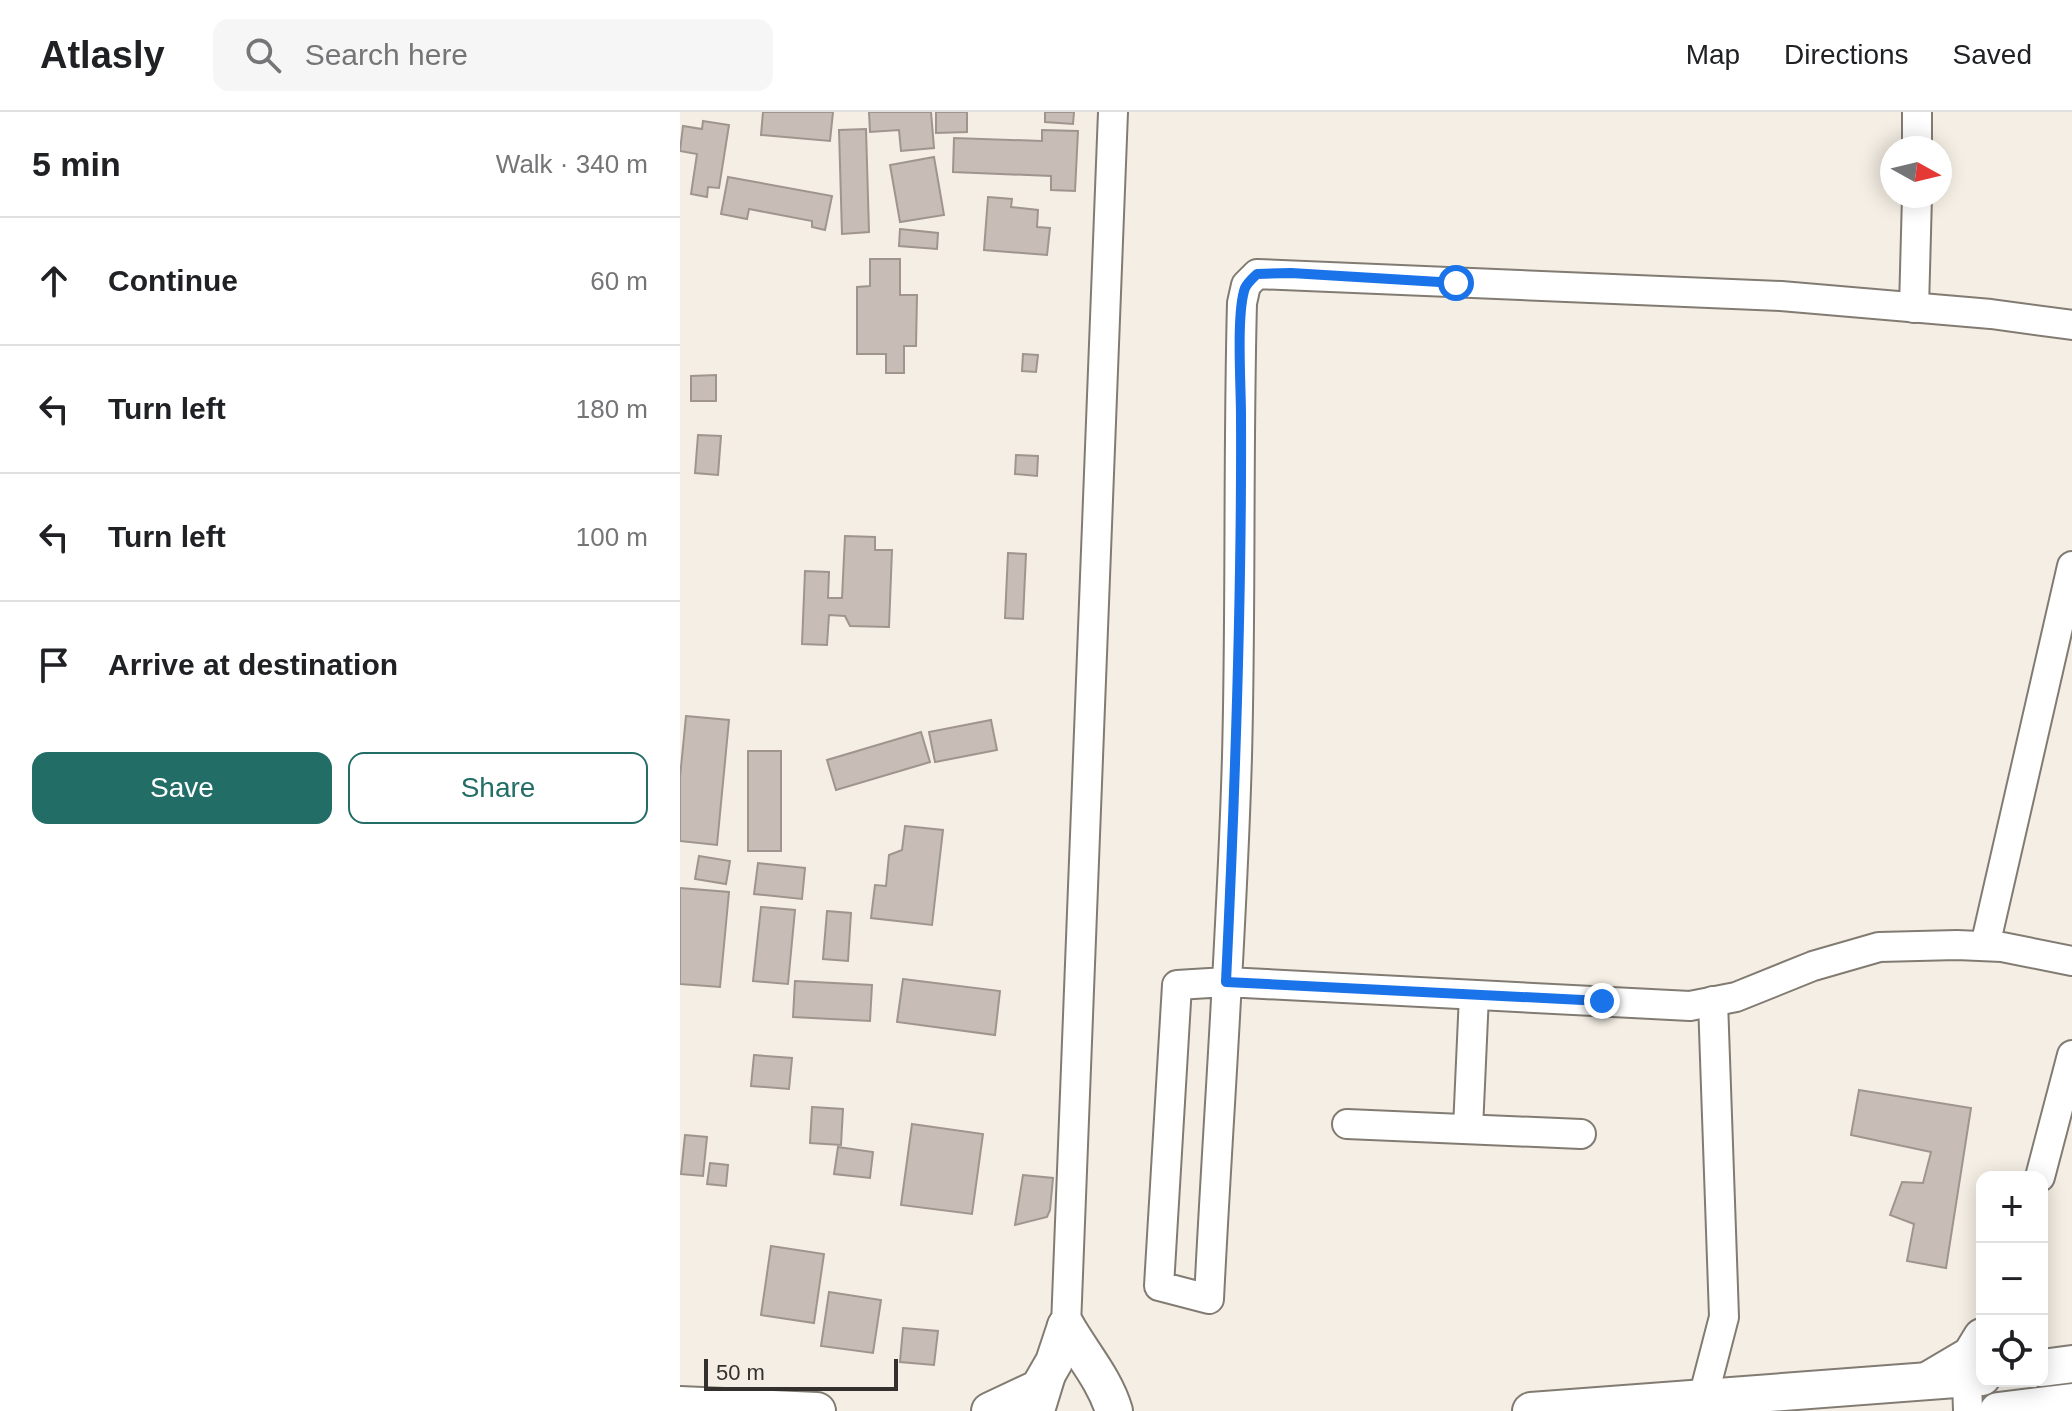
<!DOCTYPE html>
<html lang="en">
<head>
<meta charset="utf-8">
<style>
  body { margin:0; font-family:Arial,sans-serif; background:#f6f6f6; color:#202124 }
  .controls { position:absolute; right:24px; bottom:24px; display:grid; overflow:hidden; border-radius:16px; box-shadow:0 4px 20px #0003 }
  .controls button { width:72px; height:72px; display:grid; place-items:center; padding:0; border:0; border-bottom:2px solid #e0e0e0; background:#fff; color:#202124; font:40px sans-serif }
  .compass { position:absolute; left:1200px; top:24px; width:72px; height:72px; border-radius:50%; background:#fff; box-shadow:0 4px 20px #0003; rotate:98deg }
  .scale { position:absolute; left:24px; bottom:20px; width:194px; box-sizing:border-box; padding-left:8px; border:4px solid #33302d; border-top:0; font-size:22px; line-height:28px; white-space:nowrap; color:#33302d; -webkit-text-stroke:6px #f4eee4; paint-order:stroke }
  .stop { position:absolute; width:24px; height:24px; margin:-18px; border:6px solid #1a73e8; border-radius:50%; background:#fff }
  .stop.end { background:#1a73e8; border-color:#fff; box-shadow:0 2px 8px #0008 }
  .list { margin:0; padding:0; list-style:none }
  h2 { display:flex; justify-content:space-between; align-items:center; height:104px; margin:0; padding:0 32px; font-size:34px }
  h2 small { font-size:26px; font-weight:400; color:#757577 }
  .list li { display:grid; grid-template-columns:52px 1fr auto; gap:24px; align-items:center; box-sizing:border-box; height:128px; padding:0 32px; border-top:2px solid #e0e0e0 }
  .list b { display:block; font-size:30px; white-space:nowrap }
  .list em { font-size:26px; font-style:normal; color:#757577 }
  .actions { display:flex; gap:16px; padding:24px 32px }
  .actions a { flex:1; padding:18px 0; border:2px solid #236d67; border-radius:16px; text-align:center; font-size:28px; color:#236d67 }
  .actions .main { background:#236d67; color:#fff }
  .icon { flex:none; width:44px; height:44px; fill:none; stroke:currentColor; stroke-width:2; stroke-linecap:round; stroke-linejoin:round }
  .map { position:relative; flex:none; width:1392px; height:1299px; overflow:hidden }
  header { display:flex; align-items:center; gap:48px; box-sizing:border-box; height:112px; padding:0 40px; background:#fff; border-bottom:2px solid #e0e0e0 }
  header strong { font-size:38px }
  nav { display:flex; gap:44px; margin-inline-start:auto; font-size:28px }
  .search { width:560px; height:72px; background:#f6f6f6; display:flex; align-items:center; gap:20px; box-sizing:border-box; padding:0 28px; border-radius:16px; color:#757577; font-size:30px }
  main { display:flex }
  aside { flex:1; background:#fff }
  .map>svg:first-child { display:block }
  .building { fill:#c7bdb6; stroke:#9f958e; stroke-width:2 }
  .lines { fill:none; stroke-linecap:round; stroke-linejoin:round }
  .minor-casing { stroke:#817b72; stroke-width:32 }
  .major-casing { stroke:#817b72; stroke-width:40 }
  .minor { stroke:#fff; stroke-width:28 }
  .major { stroke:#fff; stroke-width:36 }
  .route { stroke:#1a73e8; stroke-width:10 }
</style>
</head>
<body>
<header>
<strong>Atlasly</strong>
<div class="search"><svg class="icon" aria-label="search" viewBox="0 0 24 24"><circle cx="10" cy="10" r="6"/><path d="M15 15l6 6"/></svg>Search here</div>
<nav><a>Map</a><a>Directions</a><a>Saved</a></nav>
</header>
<main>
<aside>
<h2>5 min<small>Walk · 340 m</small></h2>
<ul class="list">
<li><svg class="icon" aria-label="ahead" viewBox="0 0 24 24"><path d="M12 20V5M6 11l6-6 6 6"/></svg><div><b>Continue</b></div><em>60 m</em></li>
<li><svg class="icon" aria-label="left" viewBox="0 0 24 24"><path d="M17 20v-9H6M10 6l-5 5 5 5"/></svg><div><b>Turn left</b></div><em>180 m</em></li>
<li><svg class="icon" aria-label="left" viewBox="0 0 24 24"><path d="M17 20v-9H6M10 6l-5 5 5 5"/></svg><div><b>Turn left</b></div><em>100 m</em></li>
<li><svg class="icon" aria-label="arrive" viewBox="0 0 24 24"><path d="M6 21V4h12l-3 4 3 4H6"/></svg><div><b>Arrive at destination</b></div></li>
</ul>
<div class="actions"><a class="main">Save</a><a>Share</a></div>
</aside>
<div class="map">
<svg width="1392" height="1299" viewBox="0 0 1392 1299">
  <rect width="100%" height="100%" fill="#f4eee4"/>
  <g class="building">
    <polygon points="83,0 153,0 150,29 81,23"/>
    <polygon points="189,0 251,0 254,36 221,39 219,18 190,20"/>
    <polygon points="256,0 287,0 287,20 256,21"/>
    <polygon points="365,0 394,0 393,12 365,10"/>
    <polygon points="23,9 49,13 39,76 28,75 27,85 11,82 17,42 0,39 3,14 22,17"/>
    <polygon points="186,17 189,120 162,122 159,18"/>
    <polygon points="362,18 398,19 395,79 371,78 371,64 273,60 274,26 362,29"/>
    <polygon points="254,45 264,103 220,110 210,53"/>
    <polygon points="48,65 152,84 145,118 132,115 132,109 69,97 67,107 41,102"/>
    <polygon points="308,85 332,87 331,95 358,98 357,115 370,116 367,143 304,138"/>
    <polygon points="220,117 258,121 257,137 219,134"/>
    <polygon points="190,147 220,147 220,183 237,183 236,234 224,234 224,261 206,261 206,242 177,242 177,175 190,174"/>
    <polygon points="343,242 358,243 356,260 342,259"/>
    <polygon points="36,263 36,289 11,289 11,264"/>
    <polygon points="18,323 41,324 38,363 15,361"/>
    <polygon points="336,343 358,344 357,364 335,362"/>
    <polygon points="165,424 195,425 195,438 212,438 209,515 170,514 165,504 149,503 147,533 122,532 125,459 149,460 148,486 162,486"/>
    <polygon points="328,441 346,442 343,507 325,506"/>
    <polygon points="6,604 49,608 37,733 0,729 0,665"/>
    <polygon points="311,608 317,638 255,650 249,620"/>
    <polygon points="241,620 250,650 156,678 147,648"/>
    <rect x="68" y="639" width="33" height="100"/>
    <polygon points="225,714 263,718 252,813 191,806 195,773 206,774 209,743 222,738"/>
    <polygon points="19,744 50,749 46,772 15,767"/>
    <polygon points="78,751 125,756 122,787 74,782"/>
    <polygon points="0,776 49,780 40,875 0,872"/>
    <polygon points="81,795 115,798 108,872 73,869"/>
    <polygon points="147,799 171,801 168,849 143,847"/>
    <polygon points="223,867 320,879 315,923 217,910"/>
    <polygon points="115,869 192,873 190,909 113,905"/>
    <polygon points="74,943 112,946 109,977 71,974"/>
    <polygon points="1179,978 1291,996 1266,1156 1227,1149 1234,1112 1210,1103 1222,1070 1243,1071 1251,1040 1171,1023"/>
    <polygon points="132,995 163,997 161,1033 130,1031"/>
    <polygon points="232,1012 303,1022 292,1102 221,1093"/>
    <polygon points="5,1023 27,1025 23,1064 1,1062"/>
    <polygon points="158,1035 193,1040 190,1066 154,1062"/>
    <polygon points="30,1051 48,1053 46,1074 27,1072"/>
    <polygon points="343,1063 373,1066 370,1098 367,1105 335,1113"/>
    <polygon points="91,1134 144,1142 134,1211 81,1203"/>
    <polygon points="149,1180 201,1188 193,1241 141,1234"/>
    <polygon points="223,1216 258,1219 254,1253 220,1250"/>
  </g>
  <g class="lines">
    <g class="minor-casing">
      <g id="minor">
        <polyline points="1237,36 1237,0"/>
        <polyline points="1234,196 1237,84"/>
        <path d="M 1392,213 L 1311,202 L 1101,184 L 577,162 L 566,173 L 562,191 C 558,342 561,493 557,644 C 552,825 538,1006 529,1187 L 479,1174 L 497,873 L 546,870 L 1010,894 L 1056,885 L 1133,854 L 1199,835 L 1277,833 L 1322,835 L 1392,849"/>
        <polyline points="1305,834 1392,454"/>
        <polyline points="667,1012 901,1022"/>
        <polyline points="788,1017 794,883"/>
        <polyline points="1360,1065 1392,943"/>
        <polyline points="1023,1286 1044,1205 1033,889"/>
        <polyline points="360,1299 386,1214 433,0"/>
        <polyline points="1288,1299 1287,1267 1296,1248"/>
      </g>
    </g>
    <g class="major-casing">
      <g id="major">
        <path d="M 386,1214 C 402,1242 425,1268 434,1299"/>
        <polyline points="1362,1256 1392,1252"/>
        <polyline points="1252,1266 1291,1243 1302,1225"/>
        <polyline points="0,1293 137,1299"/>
        <polyline points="310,1299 359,1276 374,1250 386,1214"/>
        <polyline points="851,1299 1302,1265"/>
        <polyline points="1318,1299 1392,1290"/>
      </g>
    </g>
    <use href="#minor" class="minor"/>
    <use href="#major" class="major"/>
  </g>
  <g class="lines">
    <path class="route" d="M 776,171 L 611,161 L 577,162 C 573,166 568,170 565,176 C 556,201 561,274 561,303 C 562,492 555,681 546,870 L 922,889"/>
  </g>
</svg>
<div class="controls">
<button>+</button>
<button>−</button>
<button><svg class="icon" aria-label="locate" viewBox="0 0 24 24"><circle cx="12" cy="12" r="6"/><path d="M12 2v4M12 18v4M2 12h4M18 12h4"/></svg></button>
</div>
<svg class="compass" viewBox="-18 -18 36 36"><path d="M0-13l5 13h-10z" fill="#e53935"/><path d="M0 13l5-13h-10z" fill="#757577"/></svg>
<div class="scale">50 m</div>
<div class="stop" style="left:776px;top:171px"></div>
<div class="stop end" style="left:922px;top:889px"></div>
</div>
</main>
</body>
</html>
